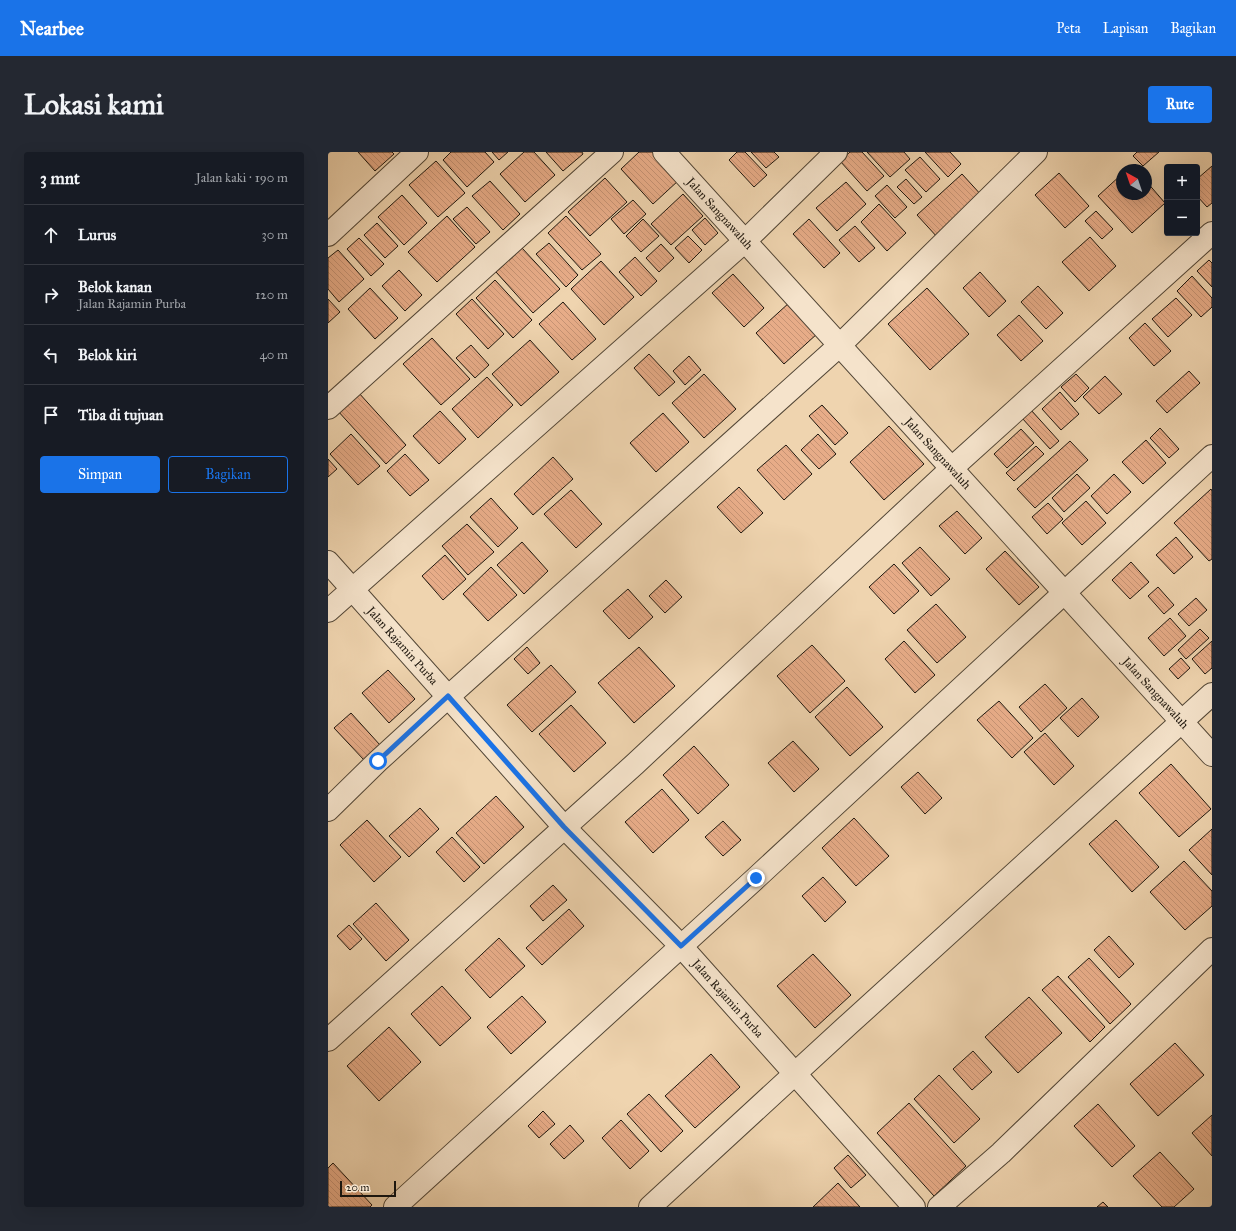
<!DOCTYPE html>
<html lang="id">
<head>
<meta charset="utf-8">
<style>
  body { margin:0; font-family:"IM FELL Great Primer",serif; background:#242831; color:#f1f3f6 }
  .controls { position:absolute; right:12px; top:12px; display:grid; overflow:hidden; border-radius:4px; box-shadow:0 4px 16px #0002 }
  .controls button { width:36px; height:36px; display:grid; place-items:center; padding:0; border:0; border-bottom:1px solid #363941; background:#171b24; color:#f1f3f6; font:20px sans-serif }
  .compass { position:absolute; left:788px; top:12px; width:36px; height:36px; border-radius:50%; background:#171b24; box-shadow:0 4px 16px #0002; rotate:320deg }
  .scale { position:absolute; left:12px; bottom:10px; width:56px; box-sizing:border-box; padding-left:4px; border:2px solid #1e170e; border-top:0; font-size:11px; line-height:14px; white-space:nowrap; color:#1e170e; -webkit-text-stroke:3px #f5e3cb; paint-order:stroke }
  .stop { position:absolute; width:12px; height:12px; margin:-9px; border:3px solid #1a73e8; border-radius:50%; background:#fff }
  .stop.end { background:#1a73e8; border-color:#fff; box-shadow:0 1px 4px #0008 }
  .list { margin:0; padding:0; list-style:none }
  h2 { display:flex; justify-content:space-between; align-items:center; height:52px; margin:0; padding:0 16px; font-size:17px }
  h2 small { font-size:13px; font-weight:400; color:#9ea1a6 }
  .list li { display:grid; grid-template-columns:26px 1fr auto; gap:12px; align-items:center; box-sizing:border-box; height:60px; padding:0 16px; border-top:1px solid #363941 }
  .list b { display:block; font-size:15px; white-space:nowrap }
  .list p { margin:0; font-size:13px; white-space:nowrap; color:#9ea1a6 }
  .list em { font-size:13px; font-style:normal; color:#9ea1a6 }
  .actions { display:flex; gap:8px; padding:12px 16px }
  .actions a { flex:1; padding:9px 0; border:1px solid #1a73e8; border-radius:4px; text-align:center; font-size:14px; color:#1a73e8 }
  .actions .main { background:#1a73e8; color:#fff }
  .icon { flex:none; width:22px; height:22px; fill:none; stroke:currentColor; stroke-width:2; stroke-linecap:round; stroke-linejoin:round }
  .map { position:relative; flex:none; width:884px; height:1055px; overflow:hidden; border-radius:4px }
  header { display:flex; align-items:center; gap:24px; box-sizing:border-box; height:56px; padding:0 20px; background:#1a73e8; color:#fff }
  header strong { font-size:19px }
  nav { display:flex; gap:22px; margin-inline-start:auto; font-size:14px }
  .intro { display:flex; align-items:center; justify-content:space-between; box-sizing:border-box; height:96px; padding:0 24px }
  h1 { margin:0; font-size:28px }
  .button { padding:10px 18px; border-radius:4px; background:#1a73e8; color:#fff; font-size:14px; font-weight:700 }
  main { display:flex; gap:24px; padding:0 24px }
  aside { flex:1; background:#171b24; border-radius:4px; box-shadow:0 4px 16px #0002 }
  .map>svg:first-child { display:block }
  .building { fill:url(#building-back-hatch); stroke:#1e170e }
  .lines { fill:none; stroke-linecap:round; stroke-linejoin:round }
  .minor-casing { stroke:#524636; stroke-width:24 }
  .minor { stroke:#f5e3cb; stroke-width:22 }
  .route { stroke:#1a73e8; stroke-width:5 }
  .labels { text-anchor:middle; stroke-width:3.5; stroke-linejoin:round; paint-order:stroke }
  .street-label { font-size:12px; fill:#1e170e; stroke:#f5e3cb }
</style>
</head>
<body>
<header>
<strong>Nearbee</strong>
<nav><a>Peta</a><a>Lapisan</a><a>Bagikan</a></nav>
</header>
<div class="intro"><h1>Lokasi kami</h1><a class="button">Rute</a></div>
<main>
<aside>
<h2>3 mnt<small>Jalan kaki · 190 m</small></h2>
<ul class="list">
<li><svg class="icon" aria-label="ahead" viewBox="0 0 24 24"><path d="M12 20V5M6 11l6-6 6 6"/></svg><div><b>Lurus</b></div><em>30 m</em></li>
<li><svg class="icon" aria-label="right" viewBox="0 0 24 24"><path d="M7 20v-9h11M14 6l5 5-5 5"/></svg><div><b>Belok kanan</b><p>Jalan Rajamin Purba</p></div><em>120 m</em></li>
<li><svg class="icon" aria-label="left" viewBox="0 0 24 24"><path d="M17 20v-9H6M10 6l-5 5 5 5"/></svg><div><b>Belok kiri</b></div><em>40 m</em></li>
<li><svg class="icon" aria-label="arrive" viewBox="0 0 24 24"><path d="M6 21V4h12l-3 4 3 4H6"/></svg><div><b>Tiba di tujuan</b></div></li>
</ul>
<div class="actions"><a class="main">Simpan</a><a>Bagikan</a></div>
</aside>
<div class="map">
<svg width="884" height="1055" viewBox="0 0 884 1055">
  <defs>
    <pattern id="building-back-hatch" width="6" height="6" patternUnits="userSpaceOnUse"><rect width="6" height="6" fill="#e7ac88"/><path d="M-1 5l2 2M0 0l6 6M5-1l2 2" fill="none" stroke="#c69374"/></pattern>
  </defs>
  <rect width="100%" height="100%" fill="#efd4af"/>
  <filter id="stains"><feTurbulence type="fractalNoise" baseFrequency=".005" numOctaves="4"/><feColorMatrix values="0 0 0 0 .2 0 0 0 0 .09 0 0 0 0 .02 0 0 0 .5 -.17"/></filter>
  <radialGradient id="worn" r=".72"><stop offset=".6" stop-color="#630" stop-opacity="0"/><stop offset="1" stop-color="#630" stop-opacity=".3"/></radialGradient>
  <g class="building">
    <polygon points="30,0 64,0 66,2 47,19"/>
    <polygon points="123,0 157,0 166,10 139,35 115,8"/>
    <polygon points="164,0 180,0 171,8"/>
    <polygon points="196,0 206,0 227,23 197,50 172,22"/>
    <polygon points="218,0 254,0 255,2 235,19"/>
    <polygon points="311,0 326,0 351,28 325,52 293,17"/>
    <polygon points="409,0 417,0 439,23 426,35 401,8"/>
    <polygon points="423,0 446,0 451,5 438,16"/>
    <polygon points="522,0 534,0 556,24 539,39 512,9"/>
    <polygon points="539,0 576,0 582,7 562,25"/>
    <polygon points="597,0 622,0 633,12 620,25"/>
    <polygon points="809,0 831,0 815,14 805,4"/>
    <polygon points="592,5 612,27 598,40 577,18"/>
    <polygon points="108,9 137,41 110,65 81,33"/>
    <polygon points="884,14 884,51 879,55 869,44 869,27"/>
    <polygon points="731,21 761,54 737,76 707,43"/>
    <polygon points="634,22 655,45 610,86 589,63"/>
    <polygon points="794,22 794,42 818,42 818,29 837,51 804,81 770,44"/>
    <polygon points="277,26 299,50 262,84 240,60"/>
    <polygon points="578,27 594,45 586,52 569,35"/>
    <polygon points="162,29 192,62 175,78 144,44"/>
    <polygon points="518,30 538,52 509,79 488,56"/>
    <polygon points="559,33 579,55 567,66 547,44"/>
    <polygon points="355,42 375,64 343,93 323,72"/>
    <polygon points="74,43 99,71 76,93 50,65"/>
    <polygon points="305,48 318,62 296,82 283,67"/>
    <polygon points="551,52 578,81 559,99 533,70"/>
    <polygon points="139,55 162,80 148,92 125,67"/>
    <polygon points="768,59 785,77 774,87 757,69"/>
    <polygon points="119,64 147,95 109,130 80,100"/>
    <polygon points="238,64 273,102 254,118 220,81"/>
    <polygon points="377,66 390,81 377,93 364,78"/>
    <polygon points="315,67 331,84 313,100 298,84"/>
    <polygon points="481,67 512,101 496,116 465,82"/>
    <polygon points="49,71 70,94 57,106 36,83"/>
    <polygon points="527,74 547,96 531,110 511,88"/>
    <polygon points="360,84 374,98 361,111 347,96"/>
    <polygon points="762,85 788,114 761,139 734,110"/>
    <polygon points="31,86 56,112 43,124 19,97"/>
    <polygon points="221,91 250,123 238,135 208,102"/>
    <polygon points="333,92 346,106 331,120 318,106"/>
    <polygon points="194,96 232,137 205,161 168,120"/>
    <polygon points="10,98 36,127 11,150 0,137 0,106"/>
    <polygon points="307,105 329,129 313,144 291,120"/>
    <polygon points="881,108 884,111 884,135 869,119"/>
    <polygon points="273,109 306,145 276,173 243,137"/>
    <polygon points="71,118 94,143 77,159 54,134"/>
    <polygon points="652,120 678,149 661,165 635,136"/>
    <polygon points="405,122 436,156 416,175 384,141"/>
    <polygon points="864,124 884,146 884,155 873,165 849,139"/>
    <polygon points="167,128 204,168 185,186 148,146"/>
    <polygon points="710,134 735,161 718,177 693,150"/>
    <polygon points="42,136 70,166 47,187 20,157"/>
    <polygon points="599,136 641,182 602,218 560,172"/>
    <polygon points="848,146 864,163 840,185 824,167"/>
    <polygon points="0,147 12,160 0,171"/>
    <polygon points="144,147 176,182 160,197 128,162"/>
    <polygon points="235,150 268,187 244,208 211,172"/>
    <polygon points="462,150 490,181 456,212 428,181"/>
    <polygon points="691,163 715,189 693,209 669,183"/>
    <polygon points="817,171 843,199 826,214 801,186"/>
    <polygon points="104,186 142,227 113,253 75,212"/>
    <polygon points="202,188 231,220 193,254 164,222"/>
    <polygon points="143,193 161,213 147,226 128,206"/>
    <polygon points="321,202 347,230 331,244 306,216"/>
    <polygon points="361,204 373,218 357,233 345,219"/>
    <polygon points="861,219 872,231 839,261 828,249"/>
    <polygon points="376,222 408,257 376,286 344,251"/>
    <polygon points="748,222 761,236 747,250 733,235"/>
    <polygon points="777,224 794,242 771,262 755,245"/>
    <polygon points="159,225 185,253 150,286 124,257"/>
    <polygon points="30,240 78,293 58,312 9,258"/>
    <polygon points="732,240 751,262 733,278 714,257"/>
    <polygon points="494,253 520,281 507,293 481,264"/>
    <polygon points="703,258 731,289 722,297 694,266"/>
    <polygon points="112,259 138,287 111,312 85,284"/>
    <polygon points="335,261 361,290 328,320 302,291"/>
    <polygon points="561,274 596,312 556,348 522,310"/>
    <polygon points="832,276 851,297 841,306 822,286"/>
    <polygon points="693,277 706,291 679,316 666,302"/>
    <polygon points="23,282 52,314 30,333 2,302"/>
    <polygon points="490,282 508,302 491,317 473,298"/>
    <polygon points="818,288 838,311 815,332 794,310"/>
    <polygon points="742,289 760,308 707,356 689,337"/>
    <polygon points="458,293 484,322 456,348 429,318"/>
    <polygon points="708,294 716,302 686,329 678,321"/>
    <polygon points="77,302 101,328 82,344 59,319"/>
    <polygon points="225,305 245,327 205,363 186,342"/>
    <polygon points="0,307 9,317 0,325"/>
    <polygon points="749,322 762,336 736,360 724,346"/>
    <polygon points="786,322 803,340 779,362 763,344"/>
    <polygon points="411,335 435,361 413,381 389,355"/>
    <polygon points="883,337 884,339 884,407 881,409 846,371"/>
    <polygon points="243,338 274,372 248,396 216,362"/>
    <polygon points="163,346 190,376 170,395 142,365"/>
    <polygon points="758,349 778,371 754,393 734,371"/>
    <polygon points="720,351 735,367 719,382 704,365"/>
    <polygon points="629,359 654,386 637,402 611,374"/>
    <polygon points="139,372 166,400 140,423 114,394"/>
    <polygon points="848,385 865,405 846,422 828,403"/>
    <polygon points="194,390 220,419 196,442 169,413"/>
    <polygon points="592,395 622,427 603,444 574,411"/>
    <polygon points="677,399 711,435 691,453 658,417"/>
    <polygon points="117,403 138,427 115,448 94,424"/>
    <polygon points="803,410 821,430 802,447 784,428"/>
    <polygon points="566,412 591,439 566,462 541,435"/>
    <polygon points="163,415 189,443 160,469 135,442"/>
    <polygon points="338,428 354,445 337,461 321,444"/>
    <polygon points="830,435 846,453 836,462 820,444"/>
    <polygon points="300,437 325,465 301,487 275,459"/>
    <polygon points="868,446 879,458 861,474 850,462"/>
    <polygon points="608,452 638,485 609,511 579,478"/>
    <polygon points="842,466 858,484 836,504 820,486"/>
    <polygon points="872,477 881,486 858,507 850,498"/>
    <polygon points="576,489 607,523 587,541 557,507"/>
    <polygon points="884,489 884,516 877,522 864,507"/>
    <polygon points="484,493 517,529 482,561 449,524"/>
    <polygon points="199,495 212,511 200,522 186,507"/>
    <polygon points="311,495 347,534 306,571 270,531"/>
    <polygon points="853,506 862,516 850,527 841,517"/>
    <polygon points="223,513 248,540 204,580 179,553"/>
    <polygon points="60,518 87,547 61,571 34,541"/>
    <polygon points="717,532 739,556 713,580 691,555"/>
    <polygon points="519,535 555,575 522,604 487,565"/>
    <polygon points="754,546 771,565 750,585 732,566"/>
    <polygon points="671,549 705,586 684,606 649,568"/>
    <polygon points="243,553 278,591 246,620 211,582"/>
    <polygon points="23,561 52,593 36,608 6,576"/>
    <polygon points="717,581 746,614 726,633 696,600"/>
    <polygon points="465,589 491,617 466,640 440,611"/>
    <polygon points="366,594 401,633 370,662 335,623"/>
    <polygon points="843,612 883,657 851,685 811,641"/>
    <polygon points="590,620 614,646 597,662 573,635"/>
    <polygon points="334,637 361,668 325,701 297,670"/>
    <polygon points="168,644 196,675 156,712 128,681"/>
    <polygon points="92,656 111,677 81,705 61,684"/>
    <polygon points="526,666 561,704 528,734 494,696"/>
    <polygon points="39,668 73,705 46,730 12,693"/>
    <polygon points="788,668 831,715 804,740 761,692"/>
    <polygon points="395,669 413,688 395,704 377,685"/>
    <polygon points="884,677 884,723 861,698"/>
    <polygon points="124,685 152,715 136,730 108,700"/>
    <polygon points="856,709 884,739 884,754 857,778 822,740"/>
    <polygon points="495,725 518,750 497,770 474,744"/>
    <polygon points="225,733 239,748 215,769 202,754"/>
    <polygon points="48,751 81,788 58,809 25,772"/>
    <polygon points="241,757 256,774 214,813 198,796"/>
    <polygon points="21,773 34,787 22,798 9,784"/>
    <polygon points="781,784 806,812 791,826 766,798"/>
    <polygon points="171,786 197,814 162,846 137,818"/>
    <polygon points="485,802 523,843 487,876 449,834"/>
    <polygon points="761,806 803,852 782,872 740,825"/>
    <polygon points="730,824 777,875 762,890 714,838"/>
    <polygon points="114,834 143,866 112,894 83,862"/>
    <polygon points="194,844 218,870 183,902 159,875"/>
    <polygon points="701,845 734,881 690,921 657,885"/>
    <polygon points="61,875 93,910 51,949 19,914"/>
    <polygon points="847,891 876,923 830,964 802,932"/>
    <polygon points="645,899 664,920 644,938 625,917"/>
    <polygon points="383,902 412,935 367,976 337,944"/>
    <polygon points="611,923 652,967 626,991 586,947"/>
    <polygon points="321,942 355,979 333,1000 299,962"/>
    <polygon points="581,951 638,1014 606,1044 549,981"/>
    <polygon points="770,952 807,994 784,1015 746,974"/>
    <polygon points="215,959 227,972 211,986 200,974"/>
    <polygon points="884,963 884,1004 864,981"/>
    <polygon points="293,968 321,999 302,1017 274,986"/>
    <polygon points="242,973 256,989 236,1007 222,992"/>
    <polygon points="832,1000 866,1037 846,1055 834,1055 805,1024"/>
    <polygon points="520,1003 538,1023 523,1036 506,1016"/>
    <polygon points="5,1011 44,1053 42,1055 0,1055 0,1016"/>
    <polygon points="510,1031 532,1055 485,1055"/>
    <polygon points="775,1050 780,1055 769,1055"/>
  </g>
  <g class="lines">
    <g class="minor-casing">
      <g id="minor">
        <path id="s1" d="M 336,0 L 884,603"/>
        <polyline points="0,83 89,0"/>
        <polyline points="0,256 284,0"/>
        <path id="s2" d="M 0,410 L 236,675 L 353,794 L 586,1055"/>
        <polyline points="0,459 417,89 508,0"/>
        <polyline points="0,658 50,609 120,545 512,193 708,0"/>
        <polyline points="0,888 307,612 624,316 884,81"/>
        <polyline points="67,1055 428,726 884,304"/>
        <polyline points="322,1055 521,872 884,542"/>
        <polyline points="611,1055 673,1001 884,797"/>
      </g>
    </g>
    <use href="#minor" class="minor"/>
  </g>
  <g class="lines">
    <polyline class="route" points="50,609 120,544 236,675 353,794 428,726"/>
  </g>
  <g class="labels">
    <g class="street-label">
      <text dy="4" stroke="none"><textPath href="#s1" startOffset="83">Jalan Sangnawaluh</textPath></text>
      <text dy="4" stroke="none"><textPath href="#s1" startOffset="407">Jalan Sangnawaluh</textPath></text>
      <text dy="4" stroke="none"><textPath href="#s2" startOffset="112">Jalan Rajamin Purba</textPath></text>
      <text dy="4" stroke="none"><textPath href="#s1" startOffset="731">Jalan Sangnawaluh</textPath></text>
      <text dy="4" stroke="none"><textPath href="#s2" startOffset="592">Jalan Rajamin Purba</textPath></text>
    </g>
  </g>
  <rect width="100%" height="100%" filter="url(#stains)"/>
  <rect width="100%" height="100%" fill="url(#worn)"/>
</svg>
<div class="controls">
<button>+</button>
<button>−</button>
</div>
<svg class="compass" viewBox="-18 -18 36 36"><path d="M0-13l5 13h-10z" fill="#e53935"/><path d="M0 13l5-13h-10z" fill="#9ea1a6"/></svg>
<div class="scale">20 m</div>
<div class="stop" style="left:50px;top:609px"></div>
<div class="stop end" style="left:428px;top:726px"></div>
</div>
</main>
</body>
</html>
